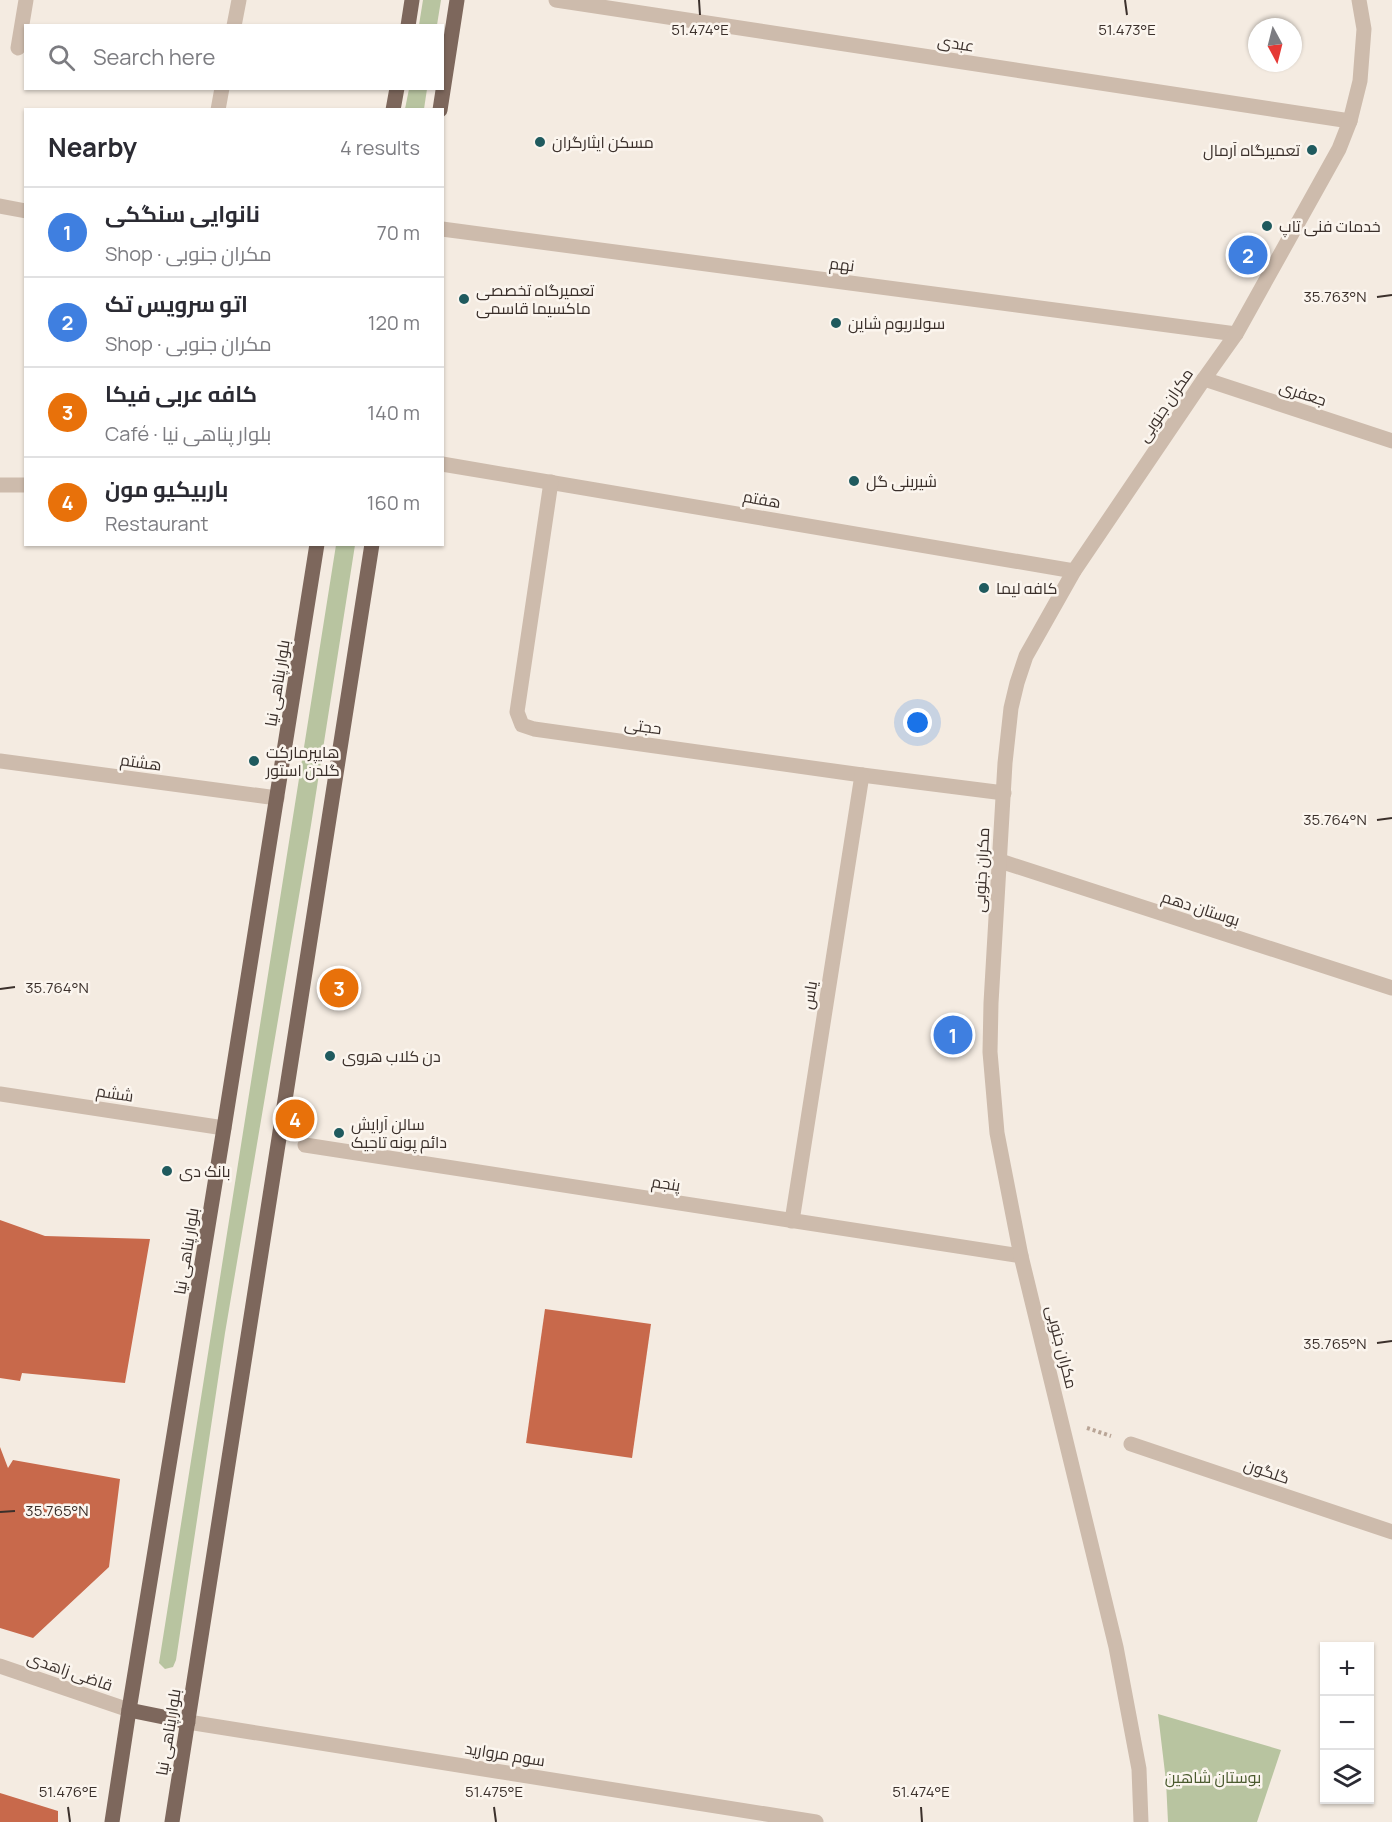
<!DOCTYPE html>
<html lang="en">
<head>
<meta charset="utf-8">
<style>
  body { margin:0; font-family:Manrope,Cairo,sans-serif; background:#f7f7f7; color:#2b2b33 }
  .controls { position:absolute; right:18px; bottom:18px; display:grid; overflow:hidden; border-radius:0px; box-shadow:0 2px 4px #0004 }
  .controls button { width:54px; height:54px; display:grid; place-items:center; padding:0; border:0; border-bottom:2px solid #e1e1e2; background:#fff; color:#2b2b33; font:30px sans-serif }
  .compass { position:absolute; left:1248px; top:18px; width:54px; height:54px; border-radius:50%; background:#fff; box-shadow:0 2px 4px #0004; rotate:173deg }
  .you { position:absolute; left:918px; top:723px; width:21px; height:21px; margin:-15px; border:4px solid #fff; border-radius:50%; background:#1a73e8; box-shadow:0 0 0 9px #1a73e833 }
  .badge { display:grid; place-items:center; width:39px; height:39px; border-radius:50%; background:#1f5a5e; color:#fff; font-size:20px; font-weight:700 }
  .pin { position:absolute; translate:-50% -50%; border:3px solid #fff; box-shadow:0 2px 6px #0006 }
  .list { margin:0; padding:0; list-style:none }
  h2 { display:flex; justify-content:space-between; align-items:center; height:78px; margin:0; padding:0 24px; font-size:26px }
  h2 small { font-size:20px; font-weight:400; color:#7c7c81 }
  .list li { display:grid; grid-template-columns:39px 1fr auto; gap:18px; align-items:center; box-sizing:border-box; height:90px; padding:0 24px; border-top:2px solid #e1e1e2 }
  .list b { display:block; font-size:22px; white-space:nowrap }
  .list p { margin:0; font-size:20px; white-space:nowrap; color:#7c7c81 }
  .list em { font-size:20px; font-style:normal; color:#7c7c81 }
  .icon { flex:none; width:33px; height:33px; fill:none; stroke:currentColor; stroke-width:2; stroke-linecap:round; stroke-linejoin:round }
  .map { position:relative; flex:none; width:1392px; height:1822px; overflow:hidden }
  .search { position:absolute; background:#fff; box-shadow:0 2px 4px #0004; left:24px; top:24px; width:420px; height:66px; display:flex; align-items:center; gap:15px; box-sizing:border-box; padding:0 21px; border-radius:0px; color:#7c7c81; font-size:22px }
  .panel { position:absolute; background:#fff; box-shadow:0 2px 4px #0004; left:24px; top:108px; width:420px; height:438px; border-radius:0px }
  .map>svg:first-child { display:block }
  .green { fill:#b8c4a0 }
  .building { fill:#c8694b }
  .lines { fill:none; stroke-linecap:round; stroke-linejoin:round }
  .path { stroke:#b9a596; stroke-width:4; stroke-dasharray:3 3; stroke-linecap:butt }
  .street { stroke:#cdbbac; stroke-width:15 }
  .primary { stroke:#7d675c; stroke-width:15 }
  .ticks { fill:none; stroke:#3b302b; stroke-width:2 }
  .poi-dot { fill:#1f5a5e; stroke:#fbf5ee; stroke-width:2 }
  .labels { text-anchor:middle; stroke-width:5; stroke-linejoin:round; paint-order:stroke }
  .street-label { font-size:16px; fill:#3b302b; stroke:#fbf5ee }
  .poi-label { font-size:16px; fill:#3b302b; stroke:#fbf5ee; text-anchor:start }
  .park-label { font-size:16px; fill:#4a5a2e; stroke:#fbf5ee }
  .ticks-label { font-size:15px; text-anchor:middle; fill:#3b302b; stroke:#fbf5ee; stroke-width:5; stroke-linejoin:round; paint-order:stroke }
</style>
</head>
<body>
<div class="map">
<svg width="1392" height="1822" viewBox="0 0 1392 1822">
  <rect width="100%" height="100%" fill="#f4ebe1"/>
  <g class="green">
    <polygon points="423,0 441,0 437,25 419,25"/>
    <polygon points="409,89 427,89 424,109 405,109"/>
    <polygon points="336,545 355,545 311,825 225,1333 176,1660 173,1667 165,1669 159,1663"/>
    <polygon points="1158,1714 1281,1750 1257,1822 1168,1822 1166,1781"/>
  </g>
  <g class="building">
    <polygon points="0,1220 45,1236 150,1239 125,1383 22,1373 20,1381 0,1378"/>
    <polygon points="545,1309 651,1324 632,1458 526,1443"/>
    <polygon points="0,1447 8,1468 13,1460 120,1479 109,1567 33,1638 0,1628"/>
    <polygon points="0,1793 58,1811 58,1822 0,1822"/>
  </g>
  <g class="lines">
    <polyline class="path" points="1087,1428 1111,1436"/>
    <g class="street">
      <polyline points="556,0 1350,121"/>
      <polyline points="234,26 239,0"/>
      <polyline points="18,48 26,0"/>
      <polyline points="218,110 222,88"/>
      <polyline points="0,206 26,211"/>
      <polyline points="442,229 1236,334"/>
      <polyline points="1204,379 1392,441"/>
      <polyline points="442,464 1074,571"/>
      <polyline points="551,482 517,712 522,725 534,729 862,775 1004,793"/>
      <polyline points="0,485 26,485"/>
      <polyline points="0,761 277,798"/>
      <polyline points="1000,861 1392,988"/>
      <polyline points="0,1094 224,1128"/>
      <polyline points="305,1145 1021,1256"/>
      <polyline points="792,1221 862,775"/>
      <polyline points="1131,1444 1392,1532"/>
      <polyline points="0,1666 129,1710"/>
      <polyline points="188,1722 816,1822"/>
      <polyline points="1141,1822 1139,1769 1116,1647 1021,1256 997,1133 990,1052 991,1003 1005,763 1011,708 1017,683 1026,656 1074,571 1204,379 1236,334 1339,149 1350,121 1360,81 1364,29 1359,0"/>
    </g>
    <g class="primary">
      <polyline points="408,26 412,0"/>
      <polyline points="393,110 397,88"/>
      <polyline points="440,110 457,0"/>
      <polyline points="129,1710 188,1722"/>
      <polyline points="112,1822 129,1710 224,1128 317,544"/>
      <polyline points="172,1822 372,544"/>
    </g>
  </g>
  <path class="ticks" d="M 699,0 L 700,15M 1125,0 L 1127,15M 1377,297 L 1392,295M 1377,820 L 1392,818M 0,989 L 15,987M 1377,1343 L 1392,1341M 0,1512 L 15,1511M 68,1807 L 70,1822M 494,1807 L 496,1822M 921,1807 L 922,1822"/>
  <g class="poi-dot">
    <circle cx="540" cy="142" r="6"/>
    <circle cx="1312" cy="150" r="6"/>
    <circle cx="1267" cy="226" r="6"/>
    <circle cx="464" cy="299" r="6"/>
    <circle cx="836" cy="323" r="6"/>
    <circle cx="854" cy="481" r="6"/>
    <circle cx="984" cy="588" r="6"/>
    <circle cx="254" cy="761" r="6"/>
    <circle cx="330" cy="1056" r="6"/>
    <circle cx="339" cy="1133" r="6"/>
    <circle cx="167" cy="1171" r="6"/>
  </g>
  <g class="labels">
    <g class="street-label">
      <text transform="translate(956 43) rotate(9)" y="6">عبدی</text>
      <text transform="translate(842 264) rotate(7)" y="6">نهم</text>
      <text transform="translate(1303 393) rotate(18)" y="6">جعفری</text>
      <text transform="translate(1165 405) rotate(-56)" y="6">مکران جنوبی</text>
      <text transform="translate(762 499) rotate(10)" y="6">هفتم</text>
      <text transform="translate(277 683) rotate(-81)" y="6">بلوار پناهی نیا</text>
      <text transform="translate(643 726) rotate(8)" y="6">حجتی</text>
      <text transform="translate(141 762) rotate(8)" y="6">هشتم</text>
      <text transform="translate(981 870) rotate(-87)" y="6">مکران جنوبی</text>
      <text transform="translate(1201 908) rotate(18)" y="6">بوستان دهم</text>
      <text transform="translate(809 995) rotate(-81)" y="6">یاس</text>
      <text transform="translate(115 1093) rotate(9)" y="6">ششم</text>
      <text transform="translate(666 1183) rotate(9)" y="6">پنجم</text>
      <text transform="translate(186 1251) rotate(-81)" y="6">بلوار پناهی نیا</text>
      <text transform="translate(1062 1347) rotate(76)" y="6">مکران جنوبی</text>
      <text transform="translate(1267 1471) rotate(19)" y="6">گلگون</text>
      <text transform="translate(70 1671) rotate(19)" y="6">قاضی زاهدی</text>
      <text transform="translate(168 1732) rotate(-81)" y="6">بلوار پناهی نیا</text>
      <text transform="translate(505 1754) rotate(9)" y="6">سوم مروارید</text>
    </g>
    <g class="poi-label">
      <text x="552" y="148">مسکن ایثارگران</text>
      <text x="1300" y="156" text-anchor="end">تعمیرگاه آرمال</text>
      <text x="1279" y="232">خدمات فنی تاپ</text>
      <text x="476" y="296">تعمیرگاه تخصصی<tspan x="476" dy="18">ماکسیما قاسمی</tspan></text>
      <text x="848" y="329">سولاریوم شاین</text>
      <text x="866" y="487">شیرینی گل</text>
      <text x="996" y="594">کافه لیما</text>
      <text x="266" y="758">هایپرمارکت<tspan x="266" dy="18">گلدن استور</tspan></text>
      <text x="342" y="1062">دن کلاب هروی</text>
      <text x="351" y="1130">سالن آرایش<tspan x="351" dy="18">دائم پونه تاجیک</tspan></text>
      <text x="179" y="1177">بانک دی</text>
    </g>
    <g class="park-label">
      <text x="1213" y="1783">بوستان شاهین</text>
    </g>
  </g>
  <g class="ticks-label">
    <text x="700" y="35">51.474°E</text>
    <text x="1127" y="35">51.473°E</text>
    <text x="1335" y="302">35.763°N</text>
    <text x="1335" y="825">35.764°N</text>
    <text x="57" y="993">35.764°N</text>
    <text x="1335" y="1349">35.765°N</text>
    <text x="57" y="1516">35.765°N</text>
    <text x="68" y="1797">51.476°E</text>
    <text x="494" y="1797">51.475°E</text>
    <text x="921" y="1797">51.474°E</text>
  </g>
</svg>
<div class="controls">
<button>+</button>
<button>−</button>
<button><svg class="icon" aria-label="layers" viewBox="0 0 24 24"><path d="M12 4l9 5-9 5-9-5zM3 14l9 5 9-5"/></svg></button>
</div>
<svg class="compass" viewBox="-18 -18 36 36"><path d="M0-13l5 13h-10z" fill="#e53935"/><path d="M0 13l5-13h-10z" fill="#7c7c81"/></svg>
<div class="you"></div>
<div class="pin badge" style="left:953px;top:1035px;background:#3f7fe0">1</div>
<div class="pin badge" style="left:1248px;top:255px;background:#3f7fe0">2</div>
<div class="pin badge" style="left:339px;top:988px;background:#e8710a">3</div>
<div class="pin badge" style="left:295px;top:1119px;background:#e8710a">4</div>
<div class="search"><svg class="icon" aria-label="search" viewBox="0 0 24 24"><circle cx="10" cy="10" r="6"/><path d="M15 15l6 6"/></svg>Search here</div>
<section class="panel">
<h2>Nearby<small>4 results</small></h2>
<ul class="list">
<li><span class="badge" style="background:#3f7fe0">1</span><div><b>نانوایی سنگکی</b><p>Shop · مکران جنوبی</p></div><em>70 m</em></li>
<li><span class="badge" style="background:#3f7fe0">2</span><div><b>اتو سرویس تک</b><p>Shop · مکران جنوبی</p></div><em>120 m</em></li>
<li><span class="badge" style="background:#e8710a">3</span><div><b>کافه عربی فیکا</b><p>Café · بلوار پناهی نیا</p></div><em>140 m</em></li>
<li><span class="badge" style="background:#e8710a">4</span><div><b>باربیکیو مون</b><p>Restaurant</p></div><em>160 m</em></li>
</ul>
</section>
</div>
</body>
</html>
